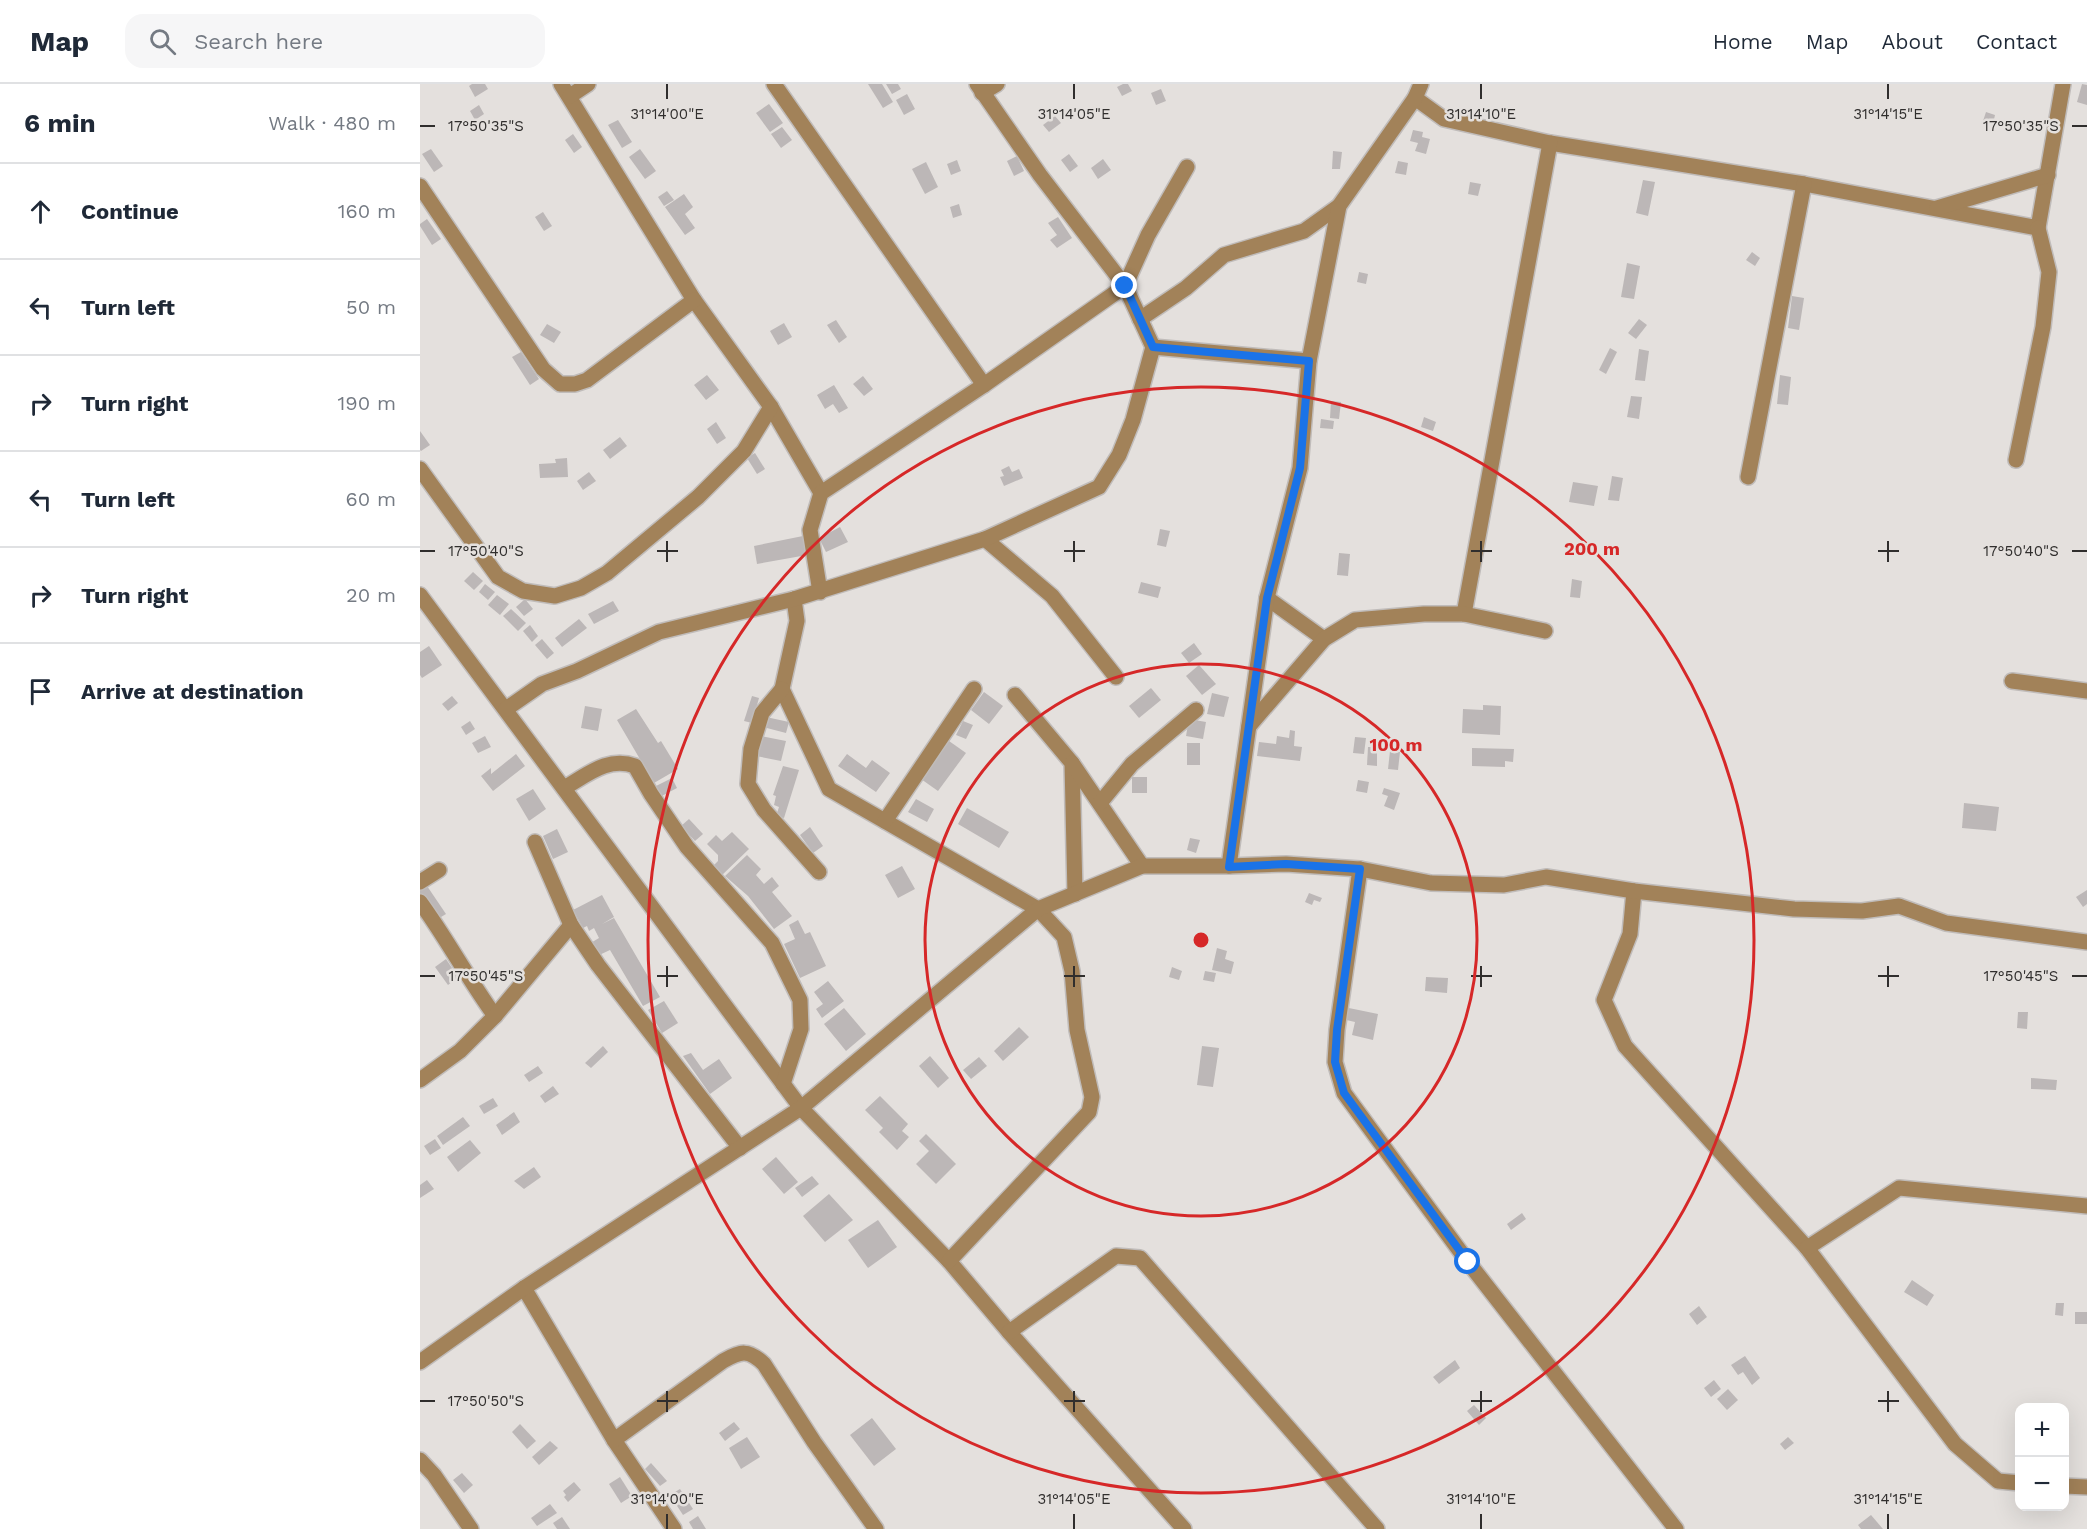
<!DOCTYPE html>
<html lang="en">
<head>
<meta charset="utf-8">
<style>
  body { margin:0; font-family:"Work Sans",sans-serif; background:#f6f6f7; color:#1f2937 }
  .controls { position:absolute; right:18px; bottom:18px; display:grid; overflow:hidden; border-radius:12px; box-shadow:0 6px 24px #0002 }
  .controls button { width:54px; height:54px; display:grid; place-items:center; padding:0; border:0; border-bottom:2px solid #e0e1e3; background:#fff; color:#1f2937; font:30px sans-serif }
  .stop { position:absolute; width:18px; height:18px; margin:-14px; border:4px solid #1a73e8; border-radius:50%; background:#fff }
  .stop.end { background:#1a73e8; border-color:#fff; box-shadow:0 2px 6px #0008 }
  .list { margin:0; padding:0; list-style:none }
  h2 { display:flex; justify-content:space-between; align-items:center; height:78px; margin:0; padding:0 24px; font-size:26px }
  h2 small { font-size:20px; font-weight:400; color:#747a83 }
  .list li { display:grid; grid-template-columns:39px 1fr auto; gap:18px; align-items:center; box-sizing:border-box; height:96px; padding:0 24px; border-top:2px solid #e0e1e3 }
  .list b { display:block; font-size:22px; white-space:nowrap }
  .list em { font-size:20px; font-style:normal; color:#747a83 }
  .icon { flex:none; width:33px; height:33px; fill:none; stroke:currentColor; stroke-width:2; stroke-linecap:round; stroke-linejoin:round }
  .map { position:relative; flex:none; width:1667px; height:1445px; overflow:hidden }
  header { display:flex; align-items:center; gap:36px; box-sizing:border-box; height:84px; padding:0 30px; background:#fff; border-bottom:2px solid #e0e1e3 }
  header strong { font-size:28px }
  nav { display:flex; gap:33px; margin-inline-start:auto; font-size:21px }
  .search { width:420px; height:54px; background:#f6f6f7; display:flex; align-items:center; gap:15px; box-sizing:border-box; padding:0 21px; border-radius:18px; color:#747a83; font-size:22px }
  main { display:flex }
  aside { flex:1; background:#fff }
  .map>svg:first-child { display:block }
  .building { fill:#bcb7b7 }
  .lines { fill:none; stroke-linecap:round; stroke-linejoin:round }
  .minor-casing { stroke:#c0bcba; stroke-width:18 }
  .minor { stroke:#a28259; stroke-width:15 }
  .route { stroke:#1a73e8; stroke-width:8 }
  .ticks { fill:none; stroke:#302e2d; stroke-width:2 }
  .ring { fill:none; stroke:#d62828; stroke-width:3 }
  .ticks-label { font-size:15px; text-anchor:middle; fill:#302e2d; stroke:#e4e0dd; stroke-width:5; stroke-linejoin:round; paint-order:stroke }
  .centre { fill:#d62828; stroke:#e4e0dd; stroke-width:3 }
  .ring-label { font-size:18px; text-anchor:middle; font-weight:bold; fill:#d62828; stroke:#e4e0dd; stroke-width:5; stroke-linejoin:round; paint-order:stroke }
</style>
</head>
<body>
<header>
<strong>Map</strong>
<div class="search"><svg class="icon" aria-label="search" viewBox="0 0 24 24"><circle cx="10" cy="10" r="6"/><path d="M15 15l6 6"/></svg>Search here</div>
<nav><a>Home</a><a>Map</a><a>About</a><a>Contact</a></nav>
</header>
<main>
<aside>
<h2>6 min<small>Walk · 480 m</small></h2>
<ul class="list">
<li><svg class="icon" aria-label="ahead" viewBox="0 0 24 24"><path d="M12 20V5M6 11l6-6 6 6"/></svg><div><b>Continue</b></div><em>160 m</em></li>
<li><svg class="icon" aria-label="left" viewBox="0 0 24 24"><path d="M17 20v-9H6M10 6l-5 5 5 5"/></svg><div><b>Turn left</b></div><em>50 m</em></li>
<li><svg class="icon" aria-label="right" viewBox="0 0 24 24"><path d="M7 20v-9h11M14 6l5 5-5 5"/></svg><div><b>Turn right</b></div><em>190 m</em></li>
<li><svg class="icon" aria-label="left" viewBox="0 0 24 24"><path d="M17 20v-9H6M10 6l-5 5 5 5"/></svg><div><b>Turn left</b></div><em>60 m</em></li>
<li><svg class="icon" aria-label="right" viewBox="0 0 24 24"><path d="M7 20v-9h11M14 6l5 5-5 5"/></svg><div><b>Turn right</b></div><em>20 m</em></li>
<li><svg class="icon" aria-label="arrive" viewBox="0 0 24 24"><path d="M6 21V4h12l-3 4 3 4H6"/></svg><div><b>Arrive at destination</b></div></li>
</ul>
</aside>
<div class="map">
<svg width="1667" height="1445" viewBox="0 0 1667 1445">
  <rect width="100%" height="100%" fill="#e4e0dd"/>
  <g class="building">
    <polygon points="52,0 65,0 68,5 55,13 49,2"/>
    <polygon points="448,0 462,0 473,18 463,24"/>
    <polygon points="466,0 478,0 481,5 472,10"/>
    <polygon points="703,0 708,0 712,7 702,12 697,3"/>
    <polygon points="1662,0 1667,1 1667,21 1657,18"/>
    <polygon points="741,5 746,17 736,21 731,9"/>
    <polygon points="487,10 495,25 484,31 476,16"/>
    <polygon points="349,20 363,39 350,48 336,29"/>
    <polygon points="59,21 64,30 55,36 50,27"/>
    <polygon points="1566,28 1575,31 1573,40 1563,37"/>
    <polygon points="635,32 641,39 629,48 623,41"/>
    <polygon points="198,36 212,58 202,64 188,41"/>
    <polygon points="362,43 372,56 361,64 351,50"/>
    <polygon points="993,46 1003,48 1002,53 1010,55 1006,70 995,67 998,59 990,57"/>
    <polygon points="153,50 162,63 154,69 145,56"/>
    <polygon points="11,65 23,82 14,88 2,70"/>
    <polygon points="220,65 236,87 225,95 209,73"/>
    <polygon points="913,67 922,68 920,85 912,85"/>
    <polygon points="649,70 658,82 650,88 641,76"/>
    <polygon points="597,72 604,87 594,92 587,77"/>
    <polygon points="683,75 691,86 678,95 671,84"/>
    <polygon points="537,76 541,87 531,91 527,80"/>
    <polygon points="978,77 988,79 986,91 975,89"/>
    <polygon points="506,78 518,103 505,110 492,85"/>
    <polygon points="1223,96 1235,98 1228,132 1216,129"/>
    <polygon points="1050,98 1061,100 1058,112 1048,110"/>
    <polygon points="247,107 254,116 244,122 238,113"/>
    <polygon points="264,110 273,123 265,130 275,144 265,151 245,123"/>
    <polygon points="539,120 542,131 533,134 530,123"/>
    <polygon points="123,128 132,142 124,147 115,133"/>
    <polygon points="638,133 652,154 637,164 630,156 637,151 628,139"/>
    <polygon points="7,135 21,155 12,161 0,142 0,140"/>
    <polygon points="1332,168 1340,174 1335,182 1326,176"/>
    <polygon points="1207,179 1220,182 1214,215 1201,213"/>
    <polygon points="939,188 948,190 946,200 937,198"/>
    <polygon points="1372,212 1384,214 1379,246 1368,244"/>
    <polygon points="1219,235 1227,241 1216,255 1208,249"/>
    <polygon points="416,236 427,253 419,259 407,241"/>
    <polygon points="364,239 372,253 358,261 350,247"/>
    <polygon points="127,240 141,248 134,259 120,251"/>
    <polygon points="1190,264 1197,268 1186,290 1179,286"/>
    <polygon points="1219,265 1229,267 1225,297 1215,296"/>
    <polygon points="101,268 119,295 110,301 92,273"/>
    <polygon points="287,291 299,306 286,316 274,301"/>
    <polygon points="1360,291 1371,293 1368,321 1357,320"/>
    <polygon points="443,292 453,305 444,312 433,300"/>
    <polygon points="414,301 428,324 419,329 413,320 405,325 397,311"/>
    <polygon points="1211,312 1222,313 1219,335 1207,333"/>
    <polygon points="911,317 921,318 919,335 910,334"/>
    <polygon points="1004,333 1016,338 1013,347 1001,343"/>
    <polygon points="901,335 914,337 913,345 900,344"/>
    <polygon points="296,338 306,354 297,360 287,345"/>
    <polygon points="0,347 10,361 1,367 0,366"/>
    <polygon points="200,353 207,362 190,375 183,366"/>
    <polygon points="335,369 345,385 337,390 327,374"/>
    <polygon points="147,374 148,393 120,394 119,380 136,379 135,375"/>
    <polygon points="589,382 592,388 599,385 603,394 584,402 580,393 584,392 581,386"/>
    <polygon points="169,388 176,397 163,406 157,397"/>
    <polygon points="1192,392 1203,394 1199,417 1188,416"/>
    <polygon points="1153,398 1178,402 1174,422 1149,418"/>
    <polygon points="420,443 428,458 406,468 399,454"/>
    <polygon points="740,445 750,447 746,463 737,461"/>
    <polygon points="383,452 387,471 337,480 334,462"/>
    <polygon points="919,469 930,470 928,492 917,491"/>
    <polygon points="53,488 63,497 54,506 44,497"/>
    <polygon points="1152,495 1162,497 1160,514 1150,513"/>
    <polygon points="721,498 741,503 738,514 718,509"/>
    <polygon points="65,500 75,508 68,516 59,508"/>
    <polygon points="77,511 89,520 80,531 68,521"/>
    <polygon points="105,515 113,525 104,532 96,523"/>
    <polygon points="193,517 199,527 174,540 168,530"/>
    <polygon points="91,525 106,539 98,547 83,532"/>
    <polygon points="159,535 167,544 142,563 135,554"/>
    <polygon points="110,541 118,552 112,558 103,547"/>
    <polygon points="122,555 134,569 127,575 115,561"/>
    <polygon points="774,559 782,570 769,579 761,569"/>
    <polygon points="9,562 22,581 2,594 0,591 0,568"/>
    <polygon points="779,581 796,600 782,611 766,592"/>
    <polygon points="731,604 741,616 719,634 709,622"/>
    <polygon points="564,608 583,622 569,640 551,626"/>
    <polygon points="792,609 809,613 804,633 787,630"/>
    <polygon points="32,612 38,619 28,627 22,620"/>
    <polygon points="332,612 339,614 332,639 324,637"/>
    <polygon points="1063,621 1081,622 1080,651 1042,649 1043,625 1063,626"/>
    <polygon points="165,622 182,625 178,647 161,644"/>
    <polygon points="216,625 238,659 241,657 258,685 234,699 197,636"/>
    <polygon points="346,633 369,638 366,649 343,643"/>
    <polygon points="769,635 786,638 783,655 766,652"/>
    <polygon points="50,637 55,645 46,651 41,643"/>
    <polygon points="543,637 553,641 546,655 536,651"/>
    <polygon points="870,646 875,647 874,662 882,663 880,677 837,672 839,658 856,660 857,652 869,654"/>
    <polygon points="65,652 71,663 58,669 52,659"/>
    <polygon points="341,652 366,657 361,677 336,672"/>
    <polygon points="935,653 946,654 944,670 933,669"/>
    <polygon points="529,657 546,669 518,707 501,695"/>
    <rect x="767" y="659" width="13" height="22"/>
    <polygon points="948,663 957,663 957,682 947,681"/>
    <polygon points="1052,664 1094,665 1093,678 1085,677 1085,683 1052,682"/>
    <polygon points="970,667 980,668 978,686 968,685"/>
    <polygon points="96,670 105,682 73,707 61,692 71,684 71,690"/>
    <polygon points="427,670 446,684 452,676 470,689 456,708 418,682"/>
    <polygon points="363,682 379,686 364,734 356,732 359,723 354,721 356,712 353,711"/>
    <rect x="712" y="693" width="15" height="16"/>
    <polygon points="252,694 257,704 238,714 236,702"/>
    <polygon points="938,696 949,698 947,709 936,707"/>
    <polygon points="964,704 980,709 974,726 964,722 968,712 962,710"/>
    <polygon points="113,705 126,725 109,737 96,715"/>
    <polygon points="496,715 514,725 507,738 488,728"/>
    <polygon points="1544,719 1579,723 1576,747 1542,744"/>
    <polygon points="547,724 589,748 579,764 538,740"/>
    <polygon points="269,735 283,750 275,757 261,742"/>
    <polygon points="390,743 403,762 393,769 380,751"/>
    <polygon points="137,745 148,768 133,775 123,752"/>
    <polygon points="312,748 329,765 300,793 291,784 298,777 298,771 287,760 296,751 302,757"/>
    <polygon points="770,754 780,756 776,769 767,766"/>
    <polygon points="327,771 341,785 336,791 344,800 352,793 359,802 352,808 372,832 354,845 328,812 305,792"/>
    <polygon points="482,782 495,805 478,814 465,791"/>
    <polygon points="5,799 26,830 16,836 0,811 0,802"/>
    <polygon points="1667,806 1667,820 1663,823 1656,813"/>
    <polygon points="889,809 902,814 900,818 894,816 892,821 885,818"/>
    <polygon points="182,811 194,833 182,840 194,834 240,913 223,922 190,866 175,873 169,860 179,854 174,844 169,847 167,842 163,844 153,826"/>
    <polygon points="378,836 385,850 390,848 406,882 380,894 364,860 375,855 369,841"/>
    <polygon points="797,864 807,867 805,875 814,878 811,890 792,886"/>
    <polygon points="26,875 38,893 28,901 15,883"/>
    <polygon points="752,883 762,887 759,896 749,893"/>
    <polygon points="785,887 796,889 794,898 783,896"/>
    <polygon points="1006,893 1028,894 1027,909 1005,907"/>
    <polygon points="408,897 424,917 402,934 396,925 403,920 394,908"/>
    <polygon points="244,917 258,939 242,949 228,926"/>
    <polygon points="924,923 958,930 953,956 932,951 935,938 922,935"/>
    <polygon points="424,924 446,950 426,967 404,940"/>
    <polygon points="1598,928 1608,928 1607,945 1597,944"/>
    <polygon points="599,943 609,953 583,977 574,967"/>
    <polygon points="183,962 188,968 171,984 165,979"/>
    <polygon points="782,962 799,964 793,1003 777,1001"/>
    <polygon points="271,969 283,986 299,975 312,994 290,1010 263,972"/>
    <polygon points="510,972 529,994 518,1004 499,982"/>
    <polygon points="559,973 567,982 551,995 543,986"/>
    <polygon points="118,982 123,989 109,998 104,991"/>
    <polygon points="1611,994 1637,996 1636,1006 1611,1005"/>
    <polygon points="133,1002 139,1010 125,1019 120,1012"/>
    <polygon points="460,1012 488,1040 482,1047 489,1053 477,1066 459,1048 463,1044 445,1026"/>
    <polygon points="73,1014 78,1022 64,1030 59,1022"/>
    <polygon points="94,1028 100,1038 82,1051 76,1041"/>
    <polygon points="43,1033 50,1042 23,1061 17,1052"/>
    <polygon points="506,1050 536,1080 516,1100 496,1080 509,1067 499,1057"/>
    <polygon points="15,1055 21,1064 10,1071 4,1062"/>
    <polygon points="50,1056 61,1069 38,1088 27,1073"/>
    <polygon points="356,1073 378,1098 364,1110 342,1085"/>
    <polygon points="114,1083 121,1093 104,1105 94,1097"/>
    <polygon points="392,1092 399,1100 382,1113 375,1104"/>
    <polygon points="7,1096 14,1105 0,1114 0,1101"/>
    <polygon points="409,1110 433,1136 405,1158 383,1132"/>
    <polygon points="1102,1129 1106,1135 1091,1146 1087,1140"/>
    <polygon points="458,1136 477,1163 448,1184 428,1156"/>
    <polygon points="1492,1196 1514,1211 1507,1222 1484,1208"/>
    <polygon points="1636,1219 1644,1219 1643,1232 1635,1231"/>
    <polygon points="1279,1222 1287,1233 1277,1241 1269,1230"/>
    <rect x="1655" y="1228" width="12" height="12"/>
    <polygon points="1325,1272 1340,1294 1332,1301 1323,1288 1318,1291 1311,1281"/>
    <polygon points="1035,1276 1040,1284 1019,1300 1013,1293"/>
    <polygon points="1294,1296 1301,1305 1291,1313 1284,1304"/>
    <polygon points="1308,1305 1318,1316 1307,1326 1297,1315"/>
    <polygon points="1054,1321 1066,1334 1059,1341 1047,1327"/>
    <polygon points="452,1334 476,1365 454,1382 430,1351"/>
    <polygon points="314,1338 320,1345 305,1357 299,1349"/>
    <polygon points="100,1340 116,1357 107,1365 92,1348"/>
    <polygon points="327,1353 340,1373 321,1385 309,1364"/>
    <polygon points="1368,1353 1374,1359 1365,1366 1360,1360"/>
    <polygon points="130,1357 138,1364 119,1381 112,1373"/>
    <polygon points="231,1379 247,1397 240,1402 225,1385"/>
    <polygon points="42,1389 53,1401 44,1409 33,1396"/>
    <polygon points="200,1393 212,1412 201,1419 189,1400"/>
    <polygon points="154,1398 161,1406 148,1418 144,1413 146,1411 143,1407"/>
    <polygon points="260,1405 273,1425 263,1431 250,1411"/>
    <polygon points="130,1420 137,1429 117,1442 111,1434"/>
    <polygon points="1451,1431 1463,1445 1441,1445 1438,1441"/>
    <polygon points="278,1432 286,1445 273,1445 269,1438"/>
    <polygon points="142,1433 150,1445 137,1445 133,1439"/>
  </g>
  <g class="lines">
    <g class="minor-casing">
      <g id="minor">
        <polyline points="141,0 274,216 351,323 401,409"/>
        <polyline points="354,0 564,301"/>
        <polyline points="562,9 577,0"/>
        <polyline points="150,12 168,0"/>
        <polyline points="995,14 1024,35 1130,59 1384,100 1618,144 1643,0"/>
        <polyline points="0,102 123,285 140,300 155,300 167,296 274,216"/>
        <polyline points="1517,124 1628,91"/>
        <polyline points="720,235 766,204 804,171 884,147 919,122"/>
        <polyline points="733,263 889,277"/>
        <polyline points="1596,376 1623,243 1629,188 1618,144"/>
        <polyline points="0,385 78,493 103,507 135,512 161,504 187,489 278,413 324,367 351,323"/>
        <polyline points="1328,393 1384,100"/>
        <polyline points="565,455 632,512 696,593"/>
        <polyline points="400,508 390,446 401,409 564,301 705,202 728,151 767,83"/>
        <polyline points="0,511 381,1024 529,1177 589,1248 764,1445"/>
        <polyline points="847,514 904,555"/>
        <polyline points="374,515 377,537 362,605 409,705 618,825 644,853 652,887 657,946 672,1013 669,1028 529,1177"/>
        <polyline points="1044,530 1130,59"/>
        <polyline points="1592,597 1667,607"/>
        <polyline points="362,605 342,629 331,665 328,700 344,726 399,788"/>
        <polyline points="595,611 652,679 655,810"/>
        <polyline points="86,625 122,600 157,587 239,548 374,515 565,455 679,403 699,371 713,336 733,263 705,202 620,91 557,0"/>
        <polyline points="829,642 904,555 935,536 1004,530 1044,530 1125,547"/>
        <polyline points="652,679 722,782"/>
        <path d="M 144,704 C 167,691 188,672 215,682 L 231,710 L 267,763 L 352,859 L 380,916 L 381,945 L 363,1000"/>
        <polyline points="680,719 712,680 776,626"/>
        <polyline points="465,737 554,605"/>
        <polyline points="115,758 151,841 178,881 320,1064"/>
        <polyline points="809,782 847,514 880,384 889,277 919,122 995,14 1001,0"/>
        <polyline points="940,785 917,946 915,978 924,1009 1048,1178 1256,1445"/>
        <polyline points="0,798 19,786"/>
        <polyline points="1214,807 1210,850 1184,916 1205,962 1387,1164 1535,1360 1578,1397 1600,1399"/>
        <path d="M 0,818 C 27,855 48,895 75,932"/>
        <polyline points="0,996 40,967 75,932 151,841"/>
        <polyline points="1387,1164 1479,1104 1667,1122"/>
        <polyline points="104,1204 194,1356 254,1445"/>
        <polyline points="589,1248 696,1172 720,1174 957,1445"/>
        <polyline points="0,1278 104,1204 381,1024 618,825 722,782 809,782 866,780 940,785 1011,799 1084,801 1126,793 1214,807 1374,825 1442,827 1479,822 1526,839 1667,858"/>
        <path d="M 194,1356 L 303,1277 C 321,1267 328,1265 344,1280 L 394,1358 L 456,1445"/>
        <polyline points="0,1376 14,1391 51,1445"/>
        <polyline points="1644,1402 1667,1403"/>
      </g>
    </g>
    <use href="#minor" class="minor"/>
  </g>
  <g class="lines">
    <polyline class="route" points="705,202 733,263 889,277 880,384 847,514 809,783 866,780 940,785 917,946 915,978 924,1009 1048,1178"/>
  </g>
  <path class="ticks" d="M 247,0 L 247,15M 654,0 L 654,15M 1061,0 L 1061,15M 1468,0 L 1468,15M 0,42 L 15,42M 1652,42 L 1667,42M 247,457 L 247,478M 654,457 L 654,478M 1061,457 L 1061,478M 1468,457 L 1468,478M 0,467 L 15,467M 237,467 L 258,467M 644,467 L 665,467M 1051,467 L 1072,467M 1458,467 L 1479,467M 1652,467 L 1667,467M 247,882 L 247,903M 654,882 L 654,903M 1061,882 L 1061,903M 1468,882 L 1468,903M 0,892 L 15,892M 237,892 L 258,892M 644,892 L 665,892M 1051,892 L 1072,892M 1458,892 L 1479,892M 1652,892 L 1667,892M 247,1307 L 247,1328M 654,1307 L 654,1328M 1061,1307 L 1061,1328M 1468,1307 L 1468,1328M 0,1317 L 15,1317M 237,1317 L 258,1317M 644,1317 L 665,1317M 1051,1317 L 1072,1317M 1458,1317 L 1479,1317M 247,1430 L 247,1445M 654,1430 L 654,1445M 1061,1430 L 1061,1445M 1468,1430 L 1468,1445"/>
  <g class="ring">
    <circle cx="781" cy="856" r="276"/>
    <circle cx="781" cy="856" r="553"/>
  </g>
  <g class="ticks-label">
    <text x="247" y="35">31°14'00"E</text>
    <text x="654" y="35">31°14'05"E</text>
    <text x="1061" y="35">31°14'10"E</text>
    <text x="1468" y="35">31°14'15"E</text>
    <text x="66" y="47">17°50'35"S</text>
    <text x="1601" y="47">17°50'35"S</text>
    <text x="66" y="472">17°50'40"S</text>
    <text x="1601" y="472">17°50'40"S</text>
    <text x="66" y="897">17°50'45"S</text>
    <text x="1601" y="897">17°50'45"S</text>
    <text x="66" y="1322">17°50'50"S</text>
    <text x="247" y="1420">31°14'00"E</text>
    <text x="654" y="1420">31°14'05"E</text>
    <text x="1061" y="1420">31°14'10"E</text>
    <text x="1468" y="1420">31°14'15"E</text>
  </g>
  <circle cx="781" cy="856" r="9" class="centre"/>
  <g class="ring-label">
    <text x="1172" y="471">200 m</text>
    <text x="976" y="667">100 m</text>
  </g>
</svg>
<div class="controls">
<button>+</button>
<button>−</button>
</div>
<div class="stop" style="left:1048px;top:1178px"></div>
<div class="stop end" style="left:705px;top:202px"></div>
</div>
</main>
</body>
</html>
